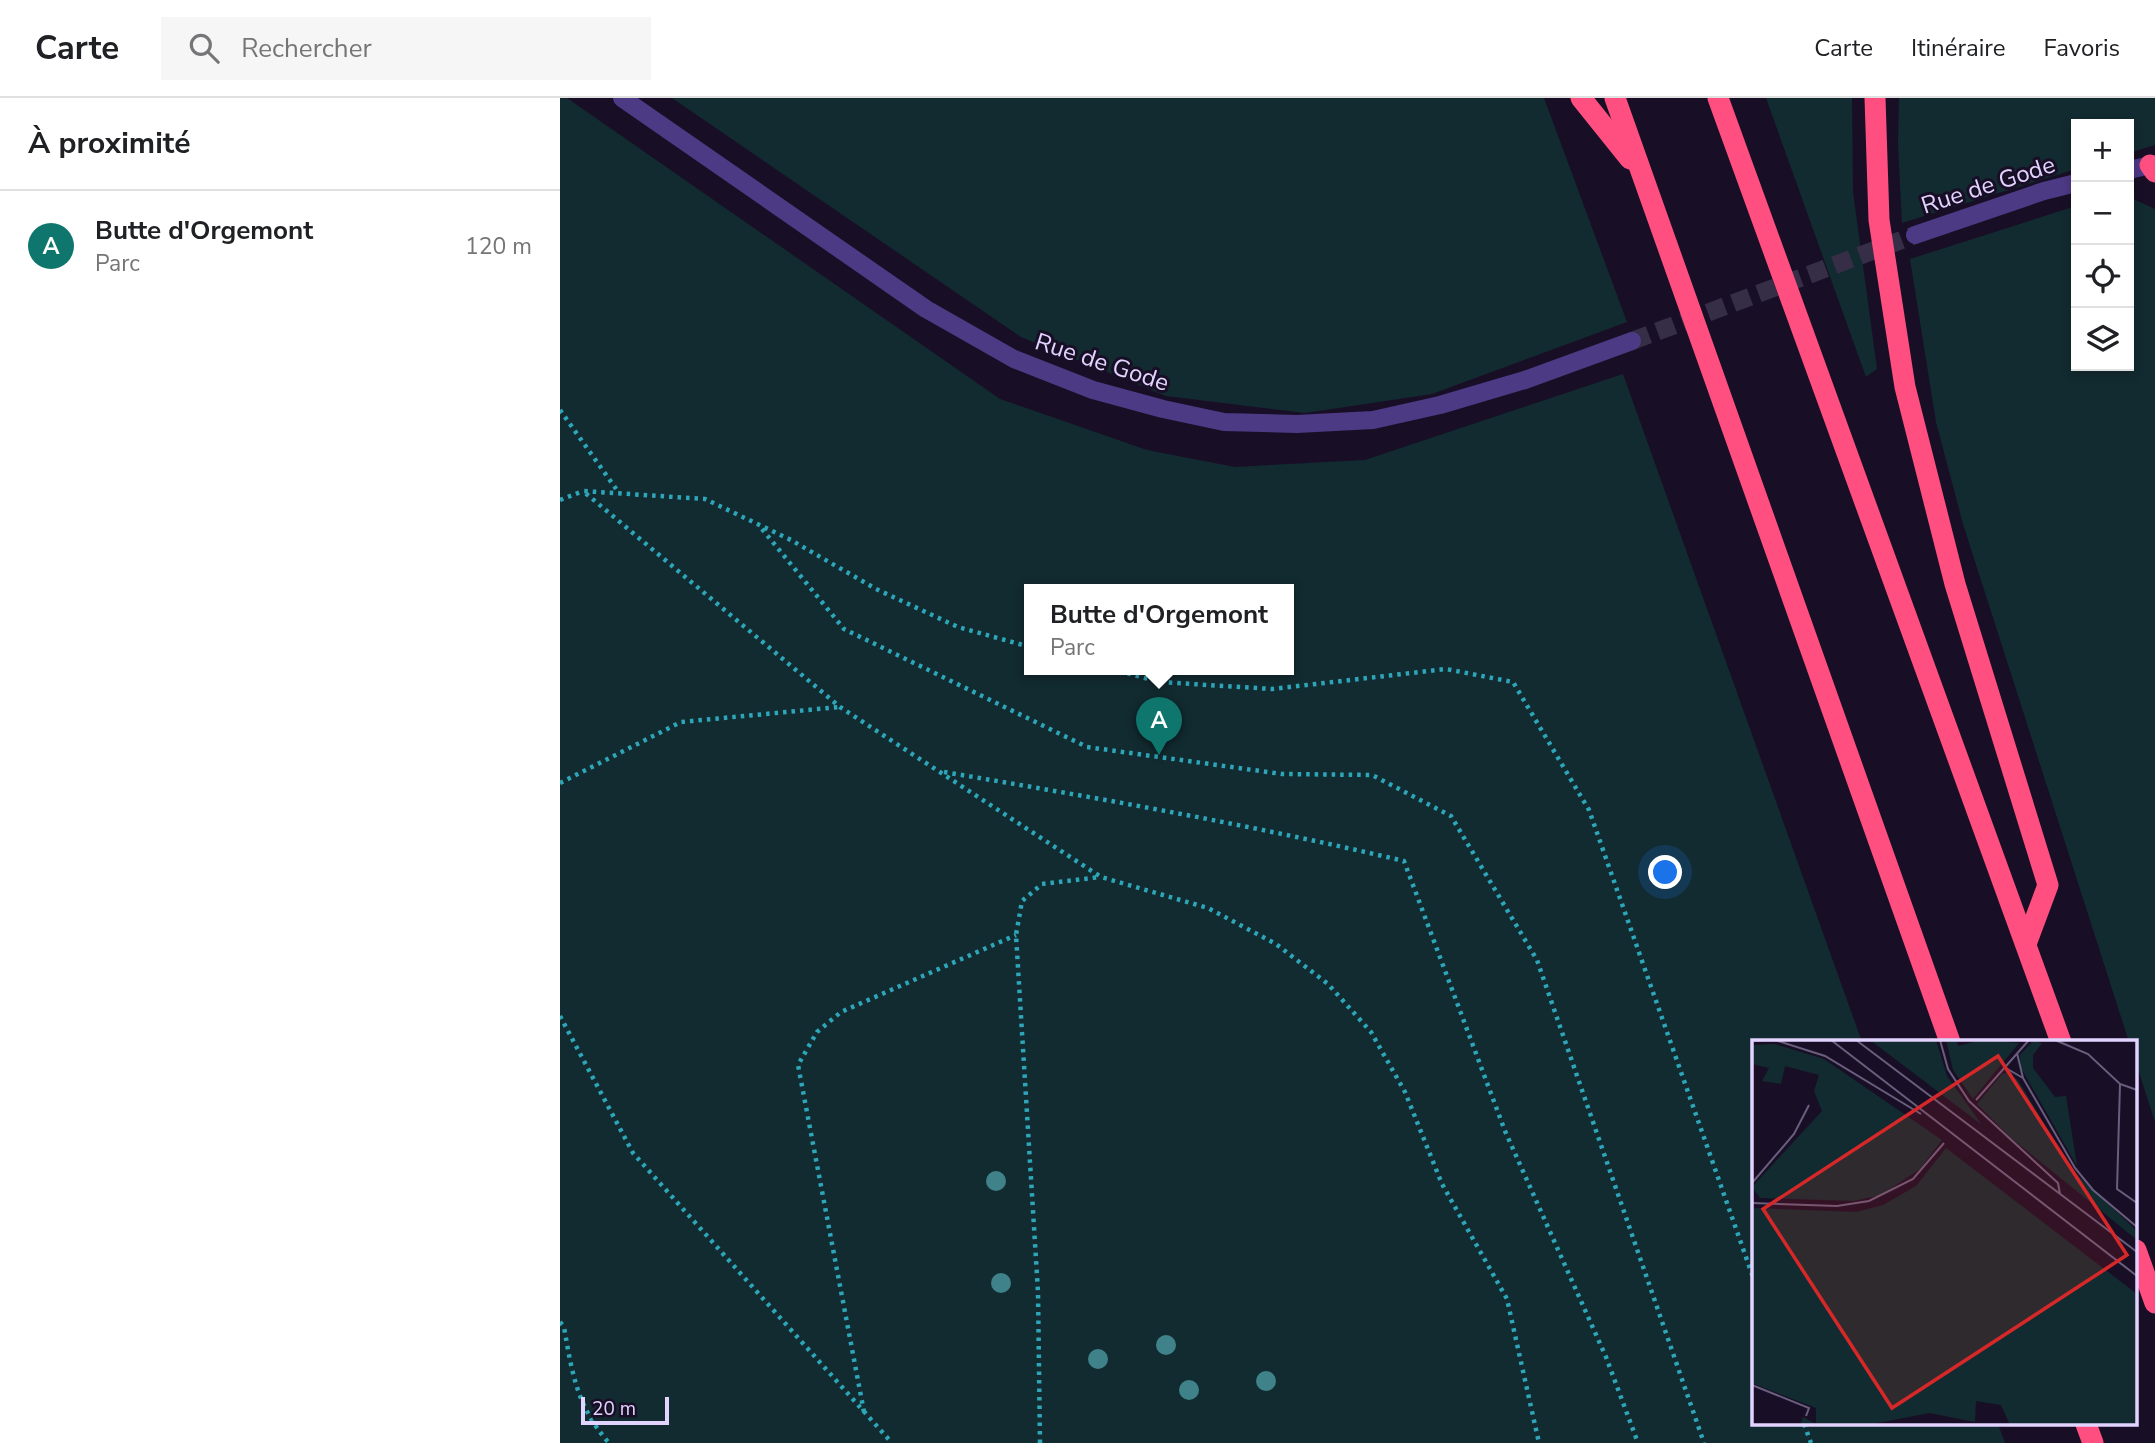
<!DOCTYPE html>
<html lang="fr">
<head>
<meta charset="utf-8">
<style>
  body { margin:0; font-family:"Nunito Sans",sans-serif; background:#f6f6f6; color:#202124 }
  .controls { position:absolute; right:21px; top:21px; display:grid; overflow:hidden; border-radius:0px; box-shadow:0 4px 10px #0003 }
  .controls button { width:63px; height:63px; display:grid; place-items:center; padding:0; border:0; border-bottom:2px solid #e0e0e0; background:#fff; color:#202124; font:35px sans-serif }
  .scale { position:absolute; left:21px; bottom:18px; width:88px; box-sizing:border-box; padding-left:7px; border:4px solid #e2d4ff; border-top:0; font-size:19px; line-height:24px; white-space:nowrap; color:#e2d4ff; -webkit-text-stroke:5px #180f26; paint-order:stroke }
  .you { position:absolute; left:1106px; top:775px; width:24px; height:24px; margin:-18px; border:5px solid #fff; border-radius:50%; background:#1a73e8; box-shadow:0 0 0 10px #1a73e833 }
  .badge { display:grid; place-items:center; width:46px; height:46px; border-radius:50%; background:#0f766e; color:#fff; font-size:23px; font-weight:700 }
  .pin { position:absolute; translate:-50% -58px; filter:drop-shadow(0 2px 4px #0008) }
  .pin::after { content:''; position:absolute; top:37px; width:24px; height:21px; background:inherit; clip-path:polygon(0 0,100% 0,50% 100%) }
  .popup { position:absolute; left:464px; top:486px; width:270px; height:91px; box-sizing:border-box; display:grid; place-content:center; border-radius:0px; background:#fff; filter:drop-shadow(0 2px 5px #0005); font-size:23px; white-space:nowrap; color:#757577 }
  .popup b { font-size:26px; color:#202124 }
  .popup::after { content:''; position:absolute; left:50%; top:100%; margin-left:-14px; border:14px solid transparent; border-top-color:#fff }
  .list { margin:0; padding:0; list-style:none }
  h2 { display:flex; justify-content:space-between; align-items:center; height:91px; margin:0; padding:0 28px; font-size:30px }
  h2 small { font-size:23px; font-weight:400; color:#757577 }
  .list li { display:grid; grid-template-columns:46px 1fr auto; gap:21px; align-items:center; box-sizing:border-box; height:112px; padding:0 28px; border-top:2px solid #e0e0e0 }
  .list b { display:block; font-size:26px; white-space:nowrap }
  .list p { margin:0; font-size:23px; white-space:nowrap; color:#757577 }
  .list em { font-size:23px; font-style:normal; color:#757577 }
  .icon { flex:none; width:38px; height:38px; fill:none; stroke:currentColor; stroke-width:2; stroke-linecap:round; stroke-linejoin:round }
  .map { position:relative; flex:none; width:1595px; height:1345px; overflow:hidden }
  header { display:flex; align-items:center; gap:42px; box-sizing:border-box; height:98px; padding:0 35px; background:#fff; border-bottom:2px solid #e0e0e0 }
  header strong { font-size:33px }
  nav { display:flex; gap:38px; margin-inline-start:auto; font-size:24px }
  .search { width:490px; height:63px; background:#f6f6f6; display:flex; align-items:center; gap:18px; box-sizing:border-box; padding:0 24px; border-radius:0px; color:#757577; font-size:26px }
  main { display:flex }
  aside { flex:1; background:#fff }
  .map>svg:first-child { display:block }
  .green { fill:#122b30; fill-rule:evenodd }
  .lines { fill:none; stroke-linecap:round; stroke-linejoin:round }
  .minor-tunnel { stroke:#362d47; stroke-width:18; stroke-dasharray:18 9; stroke-linecap:butt }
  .path { stroke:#2ea6b9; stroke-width:4.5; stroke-dasharray:3.5 5; stroke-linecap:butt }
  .minor { stroke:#4c3a85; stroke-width:18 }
  .highway { stroke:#ff4f81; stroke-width:21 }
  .tree { fill:#3f8289 }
  .labels { text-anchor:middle; stroke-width:6; stroke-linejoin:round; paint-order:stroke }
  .street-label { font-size:24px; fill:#e2d4ff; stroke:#180f26 }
  .inset-road { fill:none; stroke:#695e7d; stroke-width:2 }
  .view { fill:#d62828; fill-opacity:0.15; stroke:#d62828; stroke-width:3.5 }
  .inset-edge { fill:none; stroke:#e2d4ff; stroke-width:3.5 }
</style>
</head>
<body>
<header>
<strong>Carte</strong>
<div class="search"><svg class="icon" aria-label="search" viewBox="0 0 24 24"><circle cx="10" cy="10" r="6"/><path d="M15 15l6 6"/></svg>Rechercher</div>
<nav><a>Carte</a><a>Itinéraire</a><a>Favoris</a></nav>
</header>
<main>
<aside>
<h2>À proximité<small></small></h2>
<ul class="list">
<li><span class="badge">A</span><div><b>Butte d'Orgemont</b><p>Parc</p></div><em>120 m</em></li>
</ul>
</aside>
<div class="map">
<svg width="1595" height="1345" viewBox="0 0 1595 1345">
  <rect width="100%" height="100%" fill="#180f26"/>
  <g class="green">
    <path d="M 0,0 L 7,0 L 440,301 L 587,352 L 675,369 L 805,362 L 1063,276 L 1302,944 L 1194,944 L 1194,1326 L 1438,1326 L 1445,1345 L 0,1345 ZM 470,491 L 728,491 L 728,571 L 470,571 Z"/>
    <polygon points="112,0 984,0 1067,224 872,296 745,315 606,298 461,239"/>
    <polygon points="1206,0 1292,0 1293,94 1317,271 1306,279"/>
    <polygon points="1339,0 1595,0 1595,47 1569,55 1569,26 1516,26 1516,71 1342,125 1338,46"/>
    <polygon points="1569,99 1595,111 1595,1024 1576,965 1576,944 1569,944 1403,426 1376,324 1350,161 1516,108 1516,268 1569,268"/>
  </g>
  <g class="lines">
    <polyline class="minor-tunnel" points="1072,243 1355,137"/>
    <g class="path">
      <polyline points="0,312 59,395"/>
      <polyline points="0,402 23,393"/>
      <polyline points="202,431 284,531 527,649 722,676 812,677 891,718 977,862 1144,1345"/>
      <polyline points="470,549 398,529 316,491 231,442 145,401 23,393 280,609 541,779 648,810 716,846 768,886 811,934 845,994 882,1086 947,1201 979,1345"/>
      <polyline points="551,571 600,584 712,591 886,571 953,584 1029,712 1194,1182"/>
      <path d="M 384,674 C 538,700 692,727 844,763 L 945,1033 L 1046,1259 L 1078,1345"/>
      <polyline points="0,685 121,624 279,609"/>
      <polyline points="0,918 73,1055 332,1345"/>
      <path d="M 0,1224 L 4,1229 C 12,1275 17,1309 49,1345"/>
      <polyline points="304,1314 238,967 257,934 281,914 456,837"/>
      <polyline points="1244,1326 1251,1345"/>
      <polyline points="480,1345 478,1194 456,837 462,803 482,786 540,779"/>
    </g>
    <g class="minor">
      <polyline points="62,0 366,211 454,261 533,292 603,311 664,324 737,326 813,322 880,307 965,282 1072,243"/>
      <polyline points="1569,72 1595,66"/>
      <polyline points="1355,137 1484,93 1516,85"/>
    </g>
    <g class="highway">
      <polyline points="1021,0 1070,61"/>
      <polyline points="1055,0 1390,944"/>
      <polyline points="1158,0 1501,944"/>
      <polyline points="1315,0 1319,122 1345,289 1395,486 1488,787 1466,846"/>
      <polyline points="1590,67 1595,74"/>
      <polyline points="1576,1152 1595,1205"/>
      <polyline points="1526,1326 1533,1345"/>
    </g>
  </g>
  <g class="tree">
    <circle cx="436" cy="1083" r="10"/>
    <circle cx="441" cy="1185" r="10"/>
    <circle cx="606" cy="1247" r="10"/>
    <circle cx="538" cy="1261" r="10"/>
    <circle cx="706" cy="1283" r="10"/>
    <circle cx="629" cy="1292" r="10"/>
  </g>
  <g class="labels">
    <g class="street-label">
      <text transform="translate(1428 87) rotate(-18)" y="8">Rue de Gode</text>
      <text transform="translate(542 264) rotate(18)" y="8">Rue de Gode</text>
    </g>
  </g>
  <g transform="translate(1192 942)">
    <rect width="385" height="385" fill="#180f26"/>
    <path d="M 118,0 L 184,0 L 195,36 L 230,85 ZM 194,0 L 205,0 L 206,6 L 229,0 L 267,3 L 221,59 L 201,30 ZM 281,1 L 290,3 L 281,15 L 281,28 L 303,57 L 314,56 L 325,126 L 269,28 L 268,15 ZM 23,4 L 72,19 L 190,100 L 168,129 L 129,155 L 102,161 L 8,158 L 0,147 L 70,71 L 62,51 L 67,35 L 33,26 L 29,44 L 10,41 L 17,28 L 0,24 L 0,5 ZM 256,33 L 266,40 L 320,130 L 385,191 L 385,200 L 259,98 L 225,64 L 250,34 ZM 194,108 L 385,254 L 385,385 L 258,385 L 249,365 L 224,361 L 223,382 L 178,373 L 115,385 L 48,385 L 51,377 L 64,384 L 64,368 L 0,343 L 0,168 L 104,172 L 131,165 L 164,146 Z" fill="#122b30"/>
    <path class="inset-road" d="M 79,0 L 385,236M 104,0 L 385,212M 188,0 L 196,29 L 217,61 L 306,143 L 308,154M 303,0 L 336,14 L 368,44 L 385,50M 0,1 L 23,0 L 73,16 L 169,74M 265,13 L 271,38 L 323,128 L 341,150 L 385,187M 252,27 L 271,38M 368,44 L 365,149 L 385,163M 224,60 L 277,0M 0,143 L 42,94 L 57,65M 0,163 L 85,166 L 117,161 L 161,139 L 192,103M 0,345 L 57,368 L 54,376"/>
    <path class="view" d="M 246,16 L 375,215 L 140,368 L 11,169 Z"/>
    <rect width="385" height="385" class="inset-edge"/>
  </g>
</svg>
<div class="controls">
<button>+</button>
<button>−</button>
<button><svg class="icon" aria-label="locate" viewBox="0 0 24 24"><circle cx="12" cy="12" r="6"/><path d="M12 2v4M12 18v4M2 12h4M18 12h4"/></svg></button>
<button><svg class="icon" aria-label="layers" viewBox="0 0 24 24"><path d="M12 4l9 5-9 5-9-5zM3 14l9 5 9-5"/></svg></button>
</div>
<div class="scale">20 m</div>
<div class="you"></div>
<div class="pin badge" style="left:599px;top:657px">A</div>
<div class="popup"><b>Butte d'Orgemont</b>Parc</div>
</div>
</main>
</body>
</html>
